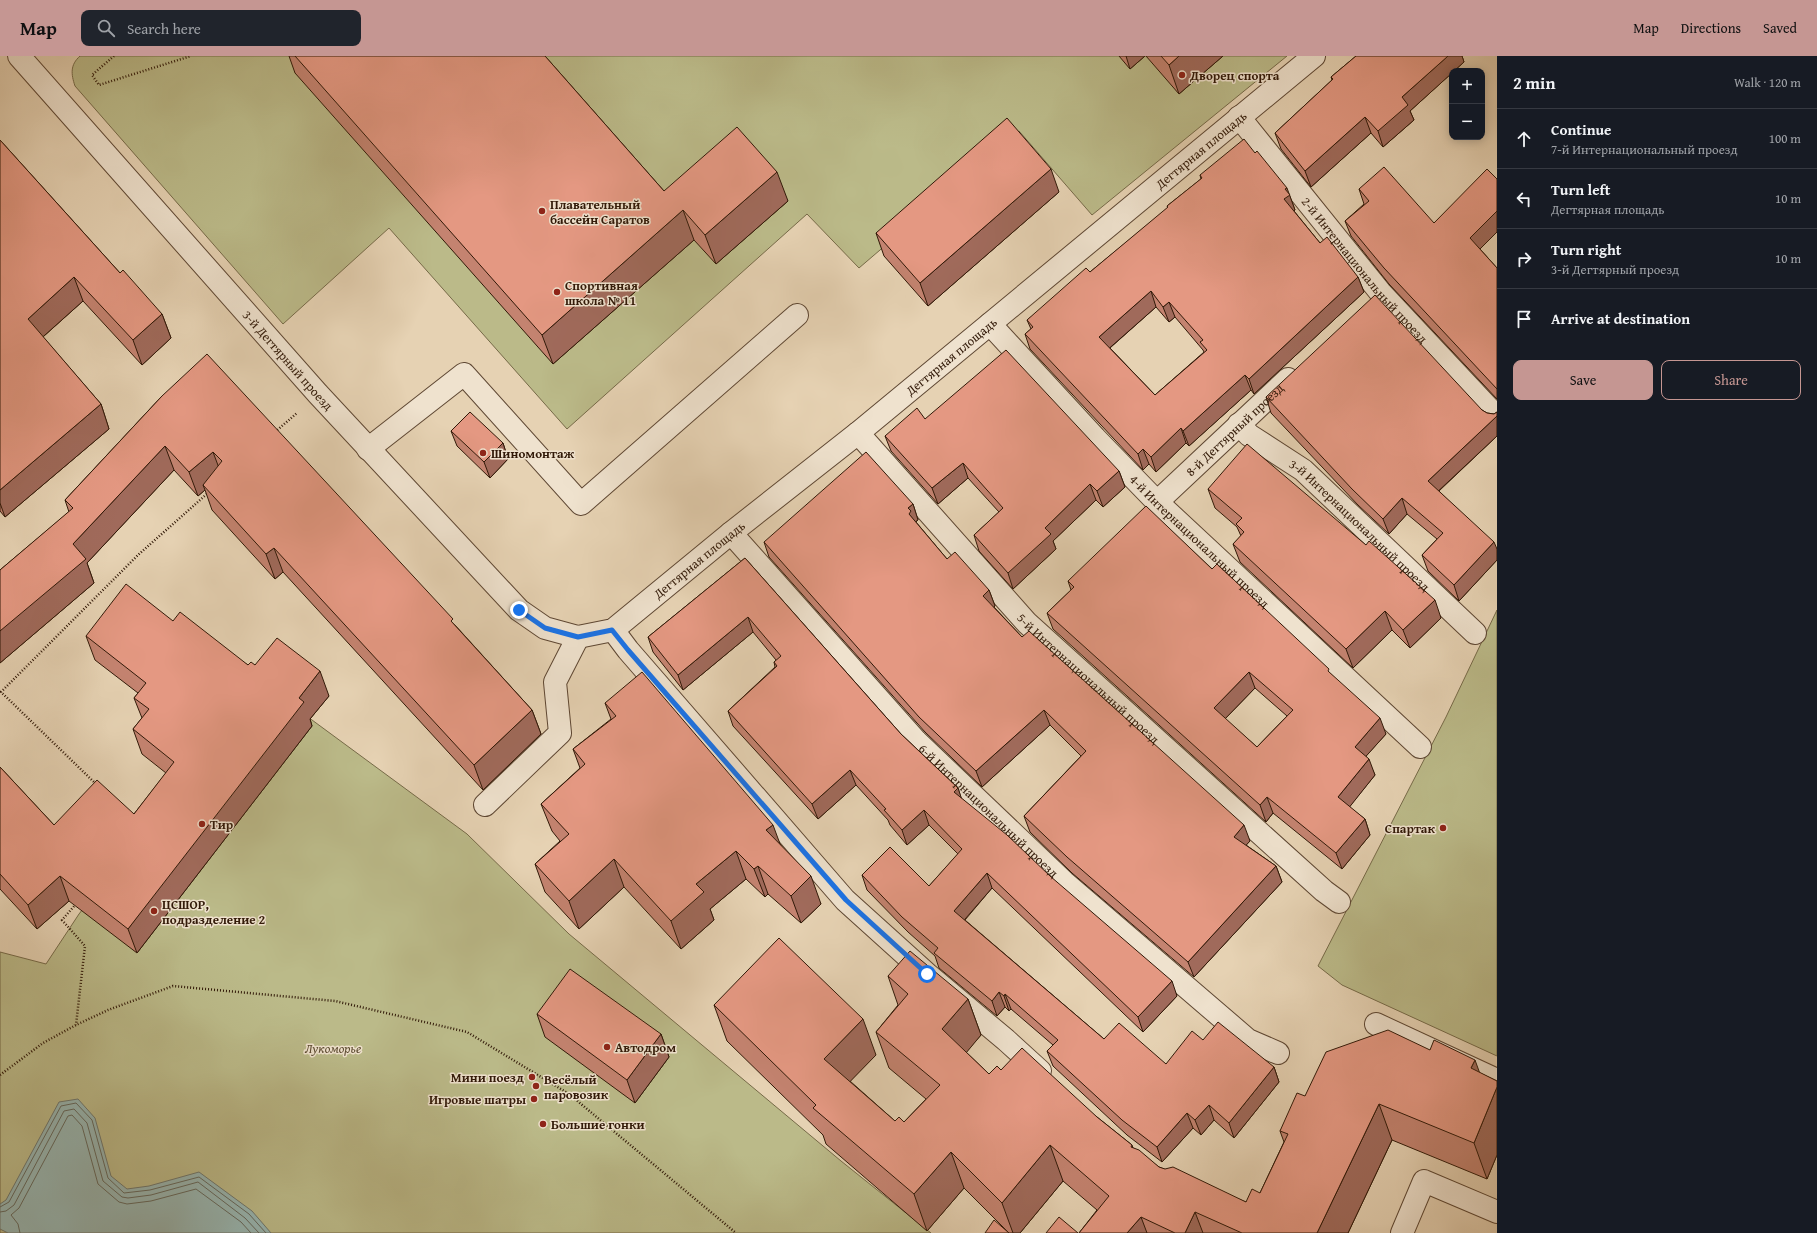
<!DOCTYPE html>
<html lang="en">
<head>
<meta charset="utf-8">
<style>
  body { margin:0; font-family:"Gentium Book Plus",serif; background:#20242c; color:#f1f3f6 }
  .controls { position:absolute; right:12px; top:12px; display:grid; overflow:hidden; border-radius:8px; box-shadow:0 2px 10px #0003 }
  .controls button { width:36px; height:36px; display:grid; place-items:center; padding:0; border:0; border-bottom:1px solid #363941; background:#171b24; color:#f1f3f6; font:20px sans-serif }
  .stop { position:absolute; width:12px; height:12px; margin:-9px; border:3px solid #1a73e8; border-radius:50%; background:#fff }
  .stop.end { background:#1a73e8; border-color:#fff; box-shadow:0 1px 4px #0008 }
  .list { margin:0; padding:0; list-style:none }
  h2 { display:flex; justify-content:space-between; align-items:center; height:52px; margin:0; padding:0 16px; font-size:17px }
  h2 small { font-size:13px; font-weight:400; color:#9ea1a6 }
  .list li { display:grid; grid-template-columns:26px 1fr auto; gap:12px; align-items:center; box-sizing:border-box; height:60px; padding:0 16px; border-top:1px solid #363941 }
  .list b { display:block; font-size:15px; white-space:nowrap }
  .list p { margin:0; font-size:13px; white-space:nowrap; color:#9ea1a6 }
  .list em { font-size:13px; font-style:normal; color:#9ea1a6 }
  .actions { display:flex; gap:8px; padding:12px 16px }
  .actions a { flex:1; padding:9px 0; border:1px solid #c59692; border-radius:8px; text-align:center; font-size:14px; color:#c59692 }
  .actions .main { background:#c59692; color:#111 }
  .icon { flex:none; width:22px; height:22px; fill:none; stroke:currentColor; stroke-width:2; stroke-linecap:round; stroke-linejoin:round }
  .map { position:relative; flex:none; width:1497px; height:1177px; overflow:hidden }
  header { display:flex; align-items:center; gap:24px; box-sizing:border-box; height:56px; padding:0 20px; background:#c59692; color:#111 }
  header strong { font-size:19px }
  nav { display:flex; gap:22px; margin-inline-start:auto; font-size:14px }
  .search { width:280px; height:36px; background:#20242c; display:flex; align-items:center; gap:10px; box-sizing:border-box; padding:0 14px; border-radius:8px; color:#9ea1a6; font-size:15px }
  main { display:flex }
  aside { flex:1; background:#171b24 }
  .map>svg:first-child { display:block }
  .green { fill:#bbba89; stroke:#766a48 }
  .water { fill:#97b6b2; stroke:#6e776e }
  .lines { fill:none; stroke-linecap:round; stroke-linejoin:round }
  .shore { stroke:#64685d; stroke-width:1 }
  .minor-casing { stroke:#5e4733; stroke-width:24 }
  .path { stroke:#311908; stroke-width:2.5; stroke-dasharray:1 2; stroke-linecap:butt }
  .minor { stroke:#efe2ce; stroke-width:22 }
  .wall { fill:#c48370; stroke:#311908; fill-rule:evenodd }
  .shaded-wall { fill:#a06a5b; stroke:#311908 }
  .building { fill:#e49882; stroke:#311908; fill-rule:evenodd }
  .route { stroke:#1a73e8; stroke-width:5 }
  .poi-dot { fill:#8f2418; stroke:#efe2ce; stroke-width:1.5 }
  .labels { text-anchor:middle; stroke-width:3; stroke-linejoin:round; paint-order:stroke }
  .poi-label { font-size:13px; font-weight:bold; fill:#311908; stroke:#efe2ce; text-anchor:start }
  .street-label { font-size:13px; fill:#311908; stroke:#efe2ce }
  .park-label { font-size:13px; font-style:italic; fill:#5a492f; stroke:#efe2ce }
</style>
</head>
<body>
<header>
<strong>Map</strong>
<div class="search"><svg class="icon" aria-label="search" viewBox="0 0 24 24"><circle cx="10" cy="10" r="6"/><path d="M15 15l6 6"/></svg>Search here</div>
<nav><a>Map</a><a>Directions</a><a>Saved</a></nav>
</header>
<main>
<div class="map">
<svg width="1497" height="1177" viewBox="0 0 1497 1177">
  <rect width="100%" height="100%" fill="#e6d2b3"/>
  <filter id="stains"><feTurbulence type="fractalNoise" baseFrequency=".005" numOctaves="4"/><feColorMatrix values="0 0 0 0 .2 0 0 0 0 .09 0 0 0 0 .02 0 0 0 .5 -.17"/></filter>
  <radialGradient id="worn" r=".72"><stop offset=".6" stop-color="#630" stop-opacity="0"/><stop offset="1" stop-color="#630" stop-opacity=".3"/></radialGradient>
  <g class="green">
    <path d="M 80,0 L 1287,0 L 1092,159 L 1019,75 L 859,212 L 807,158 L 567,373 L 389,172 L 283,268 L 75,30 C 71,18 70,9 80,0 Z"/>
    <polygon points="1497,554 1497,1000 1342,929 1318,910 1446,661"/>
    <polygon points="259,625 467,778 569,878 841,1105 931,1177 0,1177 0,896 46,908 79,858"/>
  </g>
  <polygon class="water" points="78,1043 95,1062 111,1120 127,1133 149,1130 199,1116 252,1155 271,1177 8,1177 0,1173 0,1148 6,1144 59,1046"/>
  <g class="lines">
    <g class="shore">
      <polyline points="0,1151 9,1146 61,1050 76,1047 92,1064 108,1122 124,1137 150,1134 199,1121 249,1158 266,1177"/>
      <polyline points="0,1156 6,1155 14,1149 64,1055 74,1053 87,1067 103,1125 122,1141 128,1142 151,1139 198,1126 245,1162 259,1177"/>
      <polyline points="20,1177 18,1168 11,1159 19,1152 68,1060 72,1059 82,1070 98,1128 119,1146 127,1148 151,1145 196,1133 241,1166 251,1177"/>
    </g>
    <g class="minor-casing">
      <g id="minor">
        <path id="s1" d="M 19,0 L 318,338 L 519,554 L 545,572 L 578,581 L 613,574 L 731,477 L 858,377 L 1314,0"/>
        <path id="s2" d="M 1239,61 L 1380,236 L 1497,361"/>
        <path id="s3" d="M 990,268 L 1095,382 L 1157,446 L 1420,691"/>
        <path id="s4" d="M 1239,368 L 1249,379 L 1303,414 L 1475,577"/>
        <path id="s5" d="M 858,377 L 1027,567 L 1324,835 L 1339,846"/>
        <polyline points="368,393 464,318 581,448 797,259"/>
        <path id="s6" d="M 1157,446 L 1288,323"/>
        <path id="s7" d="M 731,477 L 916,685 L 1064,826 L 1248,984 L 1278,997"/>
        <polyline points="613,574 628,594 845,844 927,918 1006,984 1040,1015"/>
        <polyline points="485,749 560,677 555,626 578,581"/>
        <polyline points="1376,968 1497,1024"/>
        <polyline points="1402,1177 1424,1125 1497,1156"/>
      </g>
    </g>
    <g class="path">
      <polyline points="114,0 92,19 99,29 191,0"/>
      <polyline points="275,376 297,357"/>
      <polyline points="96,728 1,636 138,499 208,437"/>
      <polyline points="76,848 62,864 85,890 76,969"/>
      <polyline points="0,1019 43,987 76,969 108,954 173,930 335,945 467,976 569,1038 736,1177"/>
    </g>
    <use href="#minor" class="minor"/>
  </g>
  <g class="wall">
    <polygon points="289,0 545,0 664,135 788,145 716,208 694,184 553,308 295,17"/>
    <polygon points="1119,0 1145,0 1130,13"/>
    <polygon points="1146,0 1223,0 1179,38"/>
    <polygon points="1356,0 1462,0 1464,6 1410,55 1414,64 1383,91 1371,77 1311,131 1281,93 1275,77 1332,24 1331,21"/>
    <polygon points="0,84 120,217 162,258 171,282 142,309 83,245 43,281 101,348 109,373 5,461 0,455"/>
    <path d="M 1200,119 L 1289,138 L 1295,154 L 1294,155 L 1320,187 L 1358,221 L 1364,236 L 1254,338 L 1251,334 L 1189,390 L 1186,387 L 1156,416 L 1149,408 L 1143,414 L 1030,293 L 1025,278 L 1031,273 L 1027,264 L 1090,216 L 1168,152 L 1167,150 L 1201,123 ZM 1156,251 L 1169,266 L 1175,261 L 1203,294 L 1204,296 L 1155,339 L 1110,292 Z"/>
    <polygon points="1497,123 1497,176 1480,193 1497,212 1497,343 1389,228 1351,180 1345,165 1364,148 1359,133 1434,167"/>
    <polygon points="1059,136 928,250 884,200 876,177"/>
    <polygon points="162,340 455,569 532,654 541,678 483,734 283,516 275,523 212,454 205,434 198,440 174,414 87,507 94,527 0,607 0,514 69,456 65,444"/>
    <polygon points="1266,341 1482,354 1487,357 1494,358 1497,356 1497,380 1439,435 1497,493 1497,504 1459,545 1428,515 1422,499 1437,483 1407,458 1389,478 1358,449 1271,357"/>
    <polygon points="925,363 1119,415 1125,431 1103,451 1096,444 1053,485 1056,493 1013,533 979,495 974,479 999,456 968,422 938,448 891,395 885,380"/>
    <polygon points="451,375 503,387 508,403 490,422 457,390"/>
    <polygon points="1208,433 1441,562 1410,592 1392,574 1353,612 1240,506 1233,488 1241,480 1237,471 1215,452"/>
    <polygon points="913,448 918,464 916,466 947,503 989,534 995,550 994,551 1022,581 1250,785 1246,789 1276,810 1282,826 1194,921 1072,817 1030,776 1024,760 1081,700 1050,669 982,731 925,676 769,501 764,486"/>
    <polygon points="745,502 901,678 958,732 961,742 1177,940 1143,976 992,832 965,864 1104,983 1166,1008 1203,984 1274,1011 1279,1026 1234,1082 1214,1064 1201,1079 1193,1072 1162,1106 1127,1079 1053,1010 1047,995 1053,989 1011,953 1009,955 1005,951 997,960 939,912 935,900 908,876 867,834 862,819 929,830 958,798 929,769 907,789 890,769 888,764 856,729 818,763 733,670 728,655 775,611 774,606 776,604 753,576 683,634 653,596 648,581"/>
    <path d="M 1212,513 L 1331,618 L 1386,678 L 1366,700 L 1375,719 L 1349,751 L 1365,763 L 1370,779 L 1342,813 L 1273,757 L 1266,766 L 1053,573 L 1047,557 L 1071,534 L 1068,525 ZM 1255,632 L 1287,660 L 1257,691 L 1225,663 Z"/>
    <polygon points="173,565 248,609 255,609 329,640 310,663 312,670 137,897 69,845 37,873 0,833 0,711 54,769 134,758 166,717 142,698 133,673 142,662 134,642 138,637 95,604 86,580"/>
    <polygon points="605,647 780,788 821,848 801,867 768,838 765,841 746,823 710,853 714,864 681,893 624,831 579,873 545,836 535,808 560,785 552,775 541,748 580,712 573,693 611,663"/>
    <polygon points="888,920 968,943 981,979 966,996 989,1018 1001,1014 1097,1061 1132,1089 1133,1092 1159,1111 1246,1146 1260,1137 1284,1086 1280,1075 1305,1040 1480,1017 1497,1025 1497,1099 1487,1123 1392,1084 1348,1177 1079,1177 1097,1154 1063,1125 1020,1177 1009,1177 964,1132 927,1175 826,1088 823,1079 727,985 714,949 876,999 850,1025 895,1065 904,1066 926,1043 889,1012 876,976 898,949"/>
    <polygon points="537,958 661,978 669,1001 635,1047 545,981"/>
  </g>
  <g class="shaded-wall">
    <polygon points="1126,0 1145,0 1130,13"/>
    <polygon points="1179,0 1223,0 1179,38 1169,9"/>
    <polygon points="1448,0 1462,0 1464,6 1454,15 1452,15 1452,17 1410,55 1414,64 1383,91 1378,75 1402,41"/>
    <polygon points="1365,61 1371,77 1311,131 1305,115"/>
    <polygon points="1051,113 1059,136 928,250 920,227"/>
    <polygon points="777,116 788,145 716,208 705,179"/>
    <polygon points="1287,132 1295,154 1290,158 1284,143 1285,133"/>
    <polygon points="683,154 694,184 553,308 542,279"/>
    <polygon points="1497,155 1497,176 1475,198 1470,182"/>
    <polygon points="74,221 83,245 36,287 28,263"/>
    <polygon points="1358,221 1364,236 1254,338 1249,323"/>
    <polygon points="1151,235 1156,251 1105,296 1099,281"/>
    <polygon points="1169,246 1175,261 1169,266 1163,251"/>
    <polygon points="162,258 171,282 142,309 133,284"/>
    <polygon points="1245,319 1251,334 1189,390 1183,375"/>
    <polygon points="101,348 109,373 5,461 0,447 0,434"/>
    <polygon points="1497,360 1497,380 1433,440 1428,425"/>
    <polygon points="1181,372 1186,387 1156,416 1151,401"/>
    <polygon points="503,387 508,403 490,422 484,406"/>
    <polygon points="165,390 174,414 87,507 94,527 0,607 0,575 73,488"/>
    <polygon points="1143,393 1149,408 1143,414 1138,398"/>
    <polygon points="213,396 222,420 203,429 205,434 198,440 189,416"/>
    <polygon points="963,407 968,422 938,448 932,432"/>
    <polygon points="1119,415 1125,431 1103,451 1097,435"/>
    <polygon points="1090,428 1096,444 1053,485 1056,493 1013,533 1008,517 1045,472"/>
    <polygon points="1402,442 1407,458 1389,478 1383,463"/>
    <polygon points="913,448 918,464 915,466 909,458 908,452"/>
    <polygon points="1494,486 1497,493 1497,504 1459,545 1454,529"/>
    <polygon points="274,492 283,516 275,523 266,498"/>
    <polygon points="989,534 995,550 989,555 983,540"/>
    <polygon points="1435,544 1441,562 1410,592 1403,574"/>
    <polygon points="1385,555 1392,574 1353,612 1346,593"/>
    <polygon points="748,561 753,576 683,634 678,619"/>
    <polygon points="320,615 329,640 310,663 312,670 137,897 128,873 299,642"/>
    <polygon points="1249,616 1255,632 1220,668 1214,652"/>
    <polygon points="532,654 541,678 483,734 474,709"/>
    <polygon points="1044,654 1050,669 982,731 976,715"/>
    <polygon points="1380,662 1386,678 1360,707 1355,691"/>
    <polygon points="1369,703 1375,719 1344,758 1338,741"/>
    <polygon points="850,714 856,729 818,763 812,748"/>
    <polygon points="958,732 963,747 954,736"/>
    <polygon points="1267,741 1273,757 1266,766 1260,749"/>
    <polygon points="924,754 929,769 907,789 902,774"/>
    <polygon points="1365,763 1370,779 1342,813 1336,797"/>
    <polygon points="773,769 783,796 766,774"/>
    <polygon points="1244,769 1250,785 1240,796 1234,781"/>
    <polygon points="736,795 746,823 710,853 714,864 681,893 671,865 696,828"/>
    <polygon points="614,803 624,831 579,873 569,845"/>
    <polygon points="758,810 768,838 765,841 754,813"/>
    <polygon points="1276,810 1282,826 1194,921 1188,906"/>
    <polygon points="987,817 992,832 959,870 954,855"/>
    <polygon points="60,820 69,845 37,873 28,849"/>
    <polygon points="811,820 821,848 801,867 791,840"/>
    <polygon points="1172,925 1177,940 1143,976 1138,961"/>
    <polygon points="999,936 1005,951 997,960 992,945"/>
    <polygon points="1005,938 1011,953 1009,955 1004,940"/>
    <polygon points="968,943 981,979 956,1009 942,973"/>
    <polygon points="863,963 876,999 837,1039 824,1003"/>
    <polygon points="661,978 669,1001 635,1047 627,1024"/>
    <polygon points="1475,1004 1488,1040 1471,1012"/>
    <polygon points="1274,1011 1279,1026 1234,1082 1229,1067"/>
    <polygon points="1497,1031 1497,1099 1487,1123 1474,1087"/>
    <polygon points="1379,1048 1392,1084 1348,1177 1317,1177"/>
    <polygon points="1209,1049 1214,1064 1201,1079 1195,1064"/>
    <polygon points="1187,1057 1193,1072 1162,1106 1157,1091"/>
    <polygon points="1050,1089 1063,1125 1020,1177 1013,1177 1002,1147"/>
    <polygon points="951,1096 964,1132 927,1175 914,1138"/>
    <polygon points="1195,1156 1203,1177 1185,1177"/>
    <polygon points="1141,1161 1147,1177 1127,1177"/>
  </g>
  <g class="building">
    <polygon points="295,0 545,0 664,135 737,71 777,116 705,179 683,154 542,279"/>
    <polygon points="1161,0 1179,0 1169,9"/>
    <polygon points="1356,0 1448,0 1402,41 1408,49 1378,75 1365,61 1305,115 1275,77 1333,23 1331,21"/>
    <polygon points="1007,62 1051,113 920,227 876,177"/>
    <path d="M 1244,83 L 1255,97 L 1257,95 L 1287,132 L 1285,133 L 1290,139 L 1284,143 L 1320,187 L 1327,181 L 1358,221 L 1249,323 L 1245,319 L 1183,375 L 1181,372 L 1151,401 L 1143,393 L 1138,398 L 1025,278 L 1033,271 L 1027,264 L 1086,212 L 1090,216 L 1168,151 L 1167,150 L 1202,122 L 1200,119 ZM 1151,235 L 1163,251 L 1169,246 L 1203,284 L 1200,286 L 1207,294 L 1155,339 L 1099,281 Z"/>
    <polygon points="0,84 120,217 123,214 162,258 133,284 74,221 28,263 101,348 0,434"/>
    <polygon points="1384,111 1434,167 1487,113 1497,123 1497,155 1470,182 1497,212 1497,333 1384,212 1345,165 1369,145 1359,133"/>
    <polygon points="1375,239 1482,354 1487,357 1494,358 1497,356 1497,360 1428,425 1494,486 1454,529 1422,499 1443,477 1402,442 1383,463 1352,433 1266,341"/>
    <polygon points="1006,294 1119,415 1097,435 1090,428 1045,472 1051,478 1008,517 974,479 1003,452 963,407 932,432 885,380 917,352 925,363"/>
    <polygon points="207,298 453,563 451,565 532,654 474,709 274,492 266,498 203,429 222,405 213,396 189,416 165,390 73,488 86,503 0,575 0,514 73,452 65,444 162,340"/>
    <polygon points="470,356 503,387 484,406 451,375"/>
    <polygon points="1247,388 1366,489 1369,485 1435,544 1403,574 1385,555 1346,593 1233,488 1244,476 1236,468 1242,462 1208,433"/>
    <polygon points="866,396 913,448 908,452 911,455 909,458 947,503 955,496 989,534 983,540 1022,581 1029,575 1244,769 1234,781 1276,810 1188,906 1067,801 1024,760 1086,695 1044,654 976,715 919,661 764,486"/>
    <path d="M 1146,450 L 1212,513 L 1217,508 L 1329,613 L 1328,615 L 1380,662 L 1355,691 L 1369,703 L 1338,741 L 1365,763 L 1336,797 L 1267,741 L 1260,749 L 1047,557 L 1074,531 L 1068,525 ZM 1249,616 L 1293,654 L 1257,691 L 1214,652 Z"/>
    <polygon points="745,502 901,678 958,732 954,736 1007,779 1050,820 1172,925 1138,961 987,817 954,855 1104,983 1119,967 1166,1008 1192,975 1203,984 1218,966 1274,1011 1229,1067 1209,1049 1195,1064 1187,1057 1157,1091 1122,1064 1047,995 1058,984 1005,938 1004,940 999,936 992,945 934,897 938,892 902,861 862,819 890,791 929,830 962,793 924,754 902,774 884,754 886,753 850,714 812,748 728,655 777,610 774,606 781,600 748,561 678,619 648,581"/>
    <polygon points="126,528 173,565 180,556 248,609 251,606 255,609 277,582 320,615 299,642 304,646 128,873 60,820 28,849 0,818 0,711 54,769 97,724 134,758 174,706 133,673 149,653 134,642 146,627 86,580"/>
    <polygon points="642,616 773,769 766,774 811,820 791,840 758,810 754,813 736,795 696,828 704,836 671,865 614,803 569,845 535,808 569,778 541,748 585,708 573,693 616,660 605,647"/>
    <polygon points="779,882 863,963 824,1003 895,1065 899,1061 904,1066 940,1029 876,976 908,938 888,920 910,895 968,943 942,973 989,1018 997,1010 1001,1014 1022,992 1097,1061 1132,1089 1131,1091 1139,1094 1159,1111 1165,1113 1173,1111 1246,1146 1252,1133 1260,1137 1288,1078 1280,1075 1297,1037 1305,1040 1326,996 1388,974 1430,994 1434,984 1475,1004 1471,1012 1497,1025 1497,1031 1474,1087 1379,1048 1317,1177 1242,1177 1195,1156 1185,1177 1175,1177 1141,1161 1127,1177 1079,1177 1109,1140 1050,1089 1002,1147 951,1096 914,1138 813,1052 816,1049 714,949"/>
    <polygon points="570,913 661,978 627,1024 537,958"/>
    <polygon points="1059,1161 1078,1177 1046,1177"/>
    <polygon points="994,1164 1009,1177 985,1177"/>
  </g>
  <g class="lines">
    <polyline class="route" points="519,554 545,572 578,581 612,574 628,594 846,844 927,918"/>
  </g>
  <g class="poi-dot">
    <circle cx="1182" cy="19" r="4"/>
    <circle cx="542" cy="155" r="4"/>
    <circle cx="557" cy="236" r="4"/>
    <circle cx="483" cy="397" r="4"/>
    <circle cx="202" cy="768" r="4"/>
    <circle cx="1443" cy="772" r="4"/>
    <circle cx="154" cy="855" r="4"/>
    <circle cx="607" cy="991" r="4"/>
    <circle cx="532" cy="1021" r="4"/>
    <circle cx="536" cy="1030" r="4"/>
    <circle cx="534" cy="1043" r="4"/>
    <circle cx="543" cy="1068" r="4"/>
  </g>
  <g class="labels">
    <g class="poi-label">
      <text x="1190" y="24">Дворец спорта</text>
      <text x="550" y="153">Плавательный<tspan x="550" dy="15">бассейн Саратов</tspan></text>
      <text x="565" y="234">Спортивная<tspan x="565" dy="15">школа № 11</tspan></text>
      <text x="491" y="402">Шиномонтаж</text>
      <text x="210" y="773">Тир</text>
      <text x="1435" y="777" text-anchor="end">Спартак</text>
      <text x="162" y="853">ЦСШОР,<tspan x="162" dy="15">подразделение 2</tspan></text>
      <text x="615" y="996">Автодром</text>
      <text x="524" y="1026" text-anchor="end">Мини поезд</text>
      <text x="544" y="1028">Весёлый<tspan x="544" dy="15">паровозик</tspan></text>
      <text x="526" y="1048" text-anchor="end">Игровые шатры</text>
      <text x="551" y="1073">Большие гонки</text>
    </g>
    <g class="street-label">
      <text dy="5" stroke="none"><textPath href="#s1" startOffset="1607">Дегтярная площадь</textPath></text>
      <text dy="5" stroke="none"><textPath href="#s2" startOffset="198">2-й Интернациональный проезд</textPath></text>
      <text dy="5" stroke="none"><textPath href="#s1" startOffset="1283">Дегтярная площадь</textPath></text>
      <text dy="5" stroke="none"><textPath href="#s1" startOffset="406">3-й Дегтярный проезд</textPath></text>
      <text dy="5" stroke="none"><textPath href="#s6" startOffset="106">8-й Дегтярный проезд</textPath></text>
      <text dy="5" stroke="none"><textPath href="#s4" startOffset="158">3-й Интернациональный проезд</textPath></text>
      <text dy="5" stroke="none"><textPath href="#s3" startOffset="302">4-й Интернациональный проезд</textPath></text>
      <text dy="5" stroke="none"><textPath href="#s1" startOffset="959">Дегтярная площадь</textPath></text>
      <text dy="5" stroke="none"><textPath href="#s5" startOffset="337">5-й Интернациональный проезд</textPath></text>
      <text dy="5" stroke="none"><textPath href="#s7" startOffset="379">6-й Интернациональный проезд</textPath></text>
    </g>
    <g class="park-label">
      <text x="333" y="997">Лукоморье</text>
    </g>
  </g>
  <rect width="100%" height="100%" filter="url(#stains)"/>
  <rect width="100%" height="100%" fill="url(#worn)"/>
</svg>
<div class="controls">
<button>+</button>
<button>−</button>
</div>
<div class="stop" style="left:927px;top:918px"></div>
<div class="stop end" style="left:519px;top:554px"></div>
</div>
<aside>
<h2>2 min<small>Walk · 120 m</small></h2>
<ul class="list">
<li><svg class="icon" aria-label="ahead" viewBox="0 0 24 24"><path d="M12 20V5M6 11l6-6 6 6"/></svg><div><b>Continue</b><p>7-й Интернациональный проезд</p></div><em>100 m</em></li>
<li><svg class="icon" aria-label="left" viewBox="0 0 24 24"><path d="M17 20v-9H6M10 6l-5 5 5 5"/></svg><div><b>Turn left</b><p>Дегтярная площадь</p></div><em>10 m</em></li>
<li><svg class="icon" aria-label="right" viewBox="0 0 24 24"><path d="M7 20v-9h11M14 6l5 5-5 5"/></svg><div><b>Turn right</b><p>3-й Дегтярный проезд</p></div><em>10 m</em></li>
<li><svg class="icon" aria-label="arrive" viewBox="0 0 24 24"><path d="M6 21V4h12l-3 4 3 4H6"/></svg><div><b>Arrive at destination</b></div></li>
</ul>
<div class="actions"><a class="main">Save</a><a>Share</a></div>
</aside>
</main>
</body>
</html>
